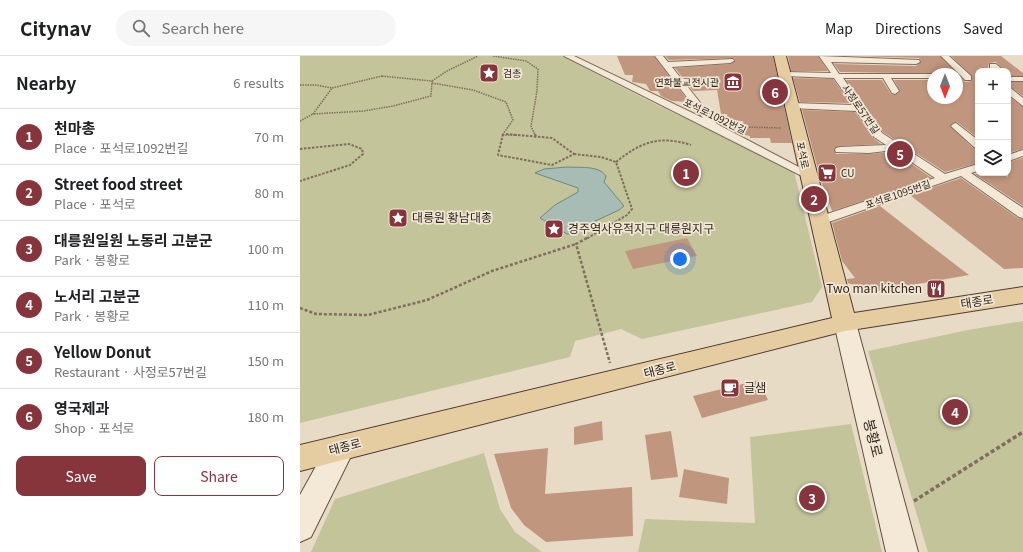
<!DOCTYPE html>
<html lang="en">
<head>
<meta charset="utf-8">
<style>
  body { margin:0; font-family:Georgia,"Noto Sans KR",serif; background:#f6f6f6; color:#202124 }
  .controls { position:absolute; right:12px; top:12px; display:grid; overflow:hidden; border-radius:8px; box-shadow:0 2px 6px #0003 }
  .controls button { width:36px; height:36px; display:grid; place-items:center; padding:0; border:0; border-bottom:1px solid #e0e0e0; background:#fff; color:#202124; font:20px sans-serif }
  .compass { position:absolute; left:627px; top:12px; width:36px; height:36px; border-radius:50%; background:#fff; box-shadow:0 2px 6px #0003; rotate:180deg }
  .you { position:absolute; left:380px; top:203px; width:14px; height:14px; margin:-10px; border:3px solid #fff; border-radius:50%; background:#1a73e8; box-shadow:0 0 0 6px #1a73e833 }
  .badge { display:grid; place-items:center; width:26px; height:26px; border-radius:50%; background:#87353c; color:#fff; font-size:13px; font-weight:700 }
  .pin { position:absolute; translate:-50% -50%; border:2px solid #fff; box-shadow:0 1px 4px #0006 }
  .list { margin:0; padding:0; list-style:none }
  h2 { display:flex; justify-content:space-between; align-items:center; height:52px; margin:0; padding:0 16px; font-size:17px }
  h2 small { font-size:13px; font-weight:400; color:#757577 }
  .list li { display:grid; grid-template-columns:26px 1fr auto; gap:12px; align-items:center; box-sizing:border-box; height:56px; padding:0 16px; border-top:1px solid #e0e0e0 }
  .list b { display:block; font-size:15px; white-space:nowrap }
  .list p { margin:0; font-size:13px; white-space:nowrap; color:#757577 }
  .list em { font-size:13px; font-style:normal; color:#757577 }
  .actions { display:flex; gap:8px; padding:12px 16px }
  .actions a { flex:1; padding:9px 0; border:1px solid #87353c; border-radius:8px; text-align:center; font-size:14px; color:#87353c }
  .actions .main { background:#87353c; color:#fff }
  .icon { flex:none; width:22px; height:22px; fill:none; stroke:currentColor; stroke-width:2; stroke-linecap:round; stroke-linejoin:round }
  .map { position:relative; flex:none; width:723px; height:496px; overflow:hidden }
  header { display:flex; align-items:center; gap:24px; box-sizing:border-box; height:56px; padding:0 20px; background:#fff; border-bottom:1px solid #e0e0e0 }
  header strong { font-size:19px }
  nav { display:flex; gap:22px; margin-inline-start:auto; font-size:14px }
  .search { width:280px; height:36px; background:#f6f6f6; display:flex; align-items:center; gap:10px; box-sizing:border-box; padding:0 14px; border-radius:22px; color:#757577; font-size:15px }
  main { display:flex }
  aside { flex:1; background:#fff }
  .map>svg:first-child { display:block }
  .green { fill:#c3c49a }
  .water { fill:#a6bcb4; stroke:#6e8880 }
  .building { fill:#c1967f }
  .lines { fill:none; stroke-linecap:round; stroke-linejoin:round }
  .street-casing { stroke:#806d5d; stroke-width:2 }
  .secondary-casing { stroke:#624f40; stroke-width:2 }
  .primary-casing { stroke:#4f3c31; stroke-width:2 }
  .path-far3 { stroke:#806d5d; stroke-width:1.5; stroke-dasharray:1.5 1; stroke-linecap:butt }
  .path-far2 { stroke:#806d5d; stroke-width:2; stroke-dasharray:2.5 1.5; stroke-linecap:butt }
  .path-far1 { stroke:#806d5d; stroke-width:2.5; stroke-dasharray:3 2; stroke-linecap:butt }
  .path { stroke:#806d5d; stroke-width:3.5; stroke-dasharray:4 2.5; stroke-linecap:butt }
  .street { fill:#f4e9d7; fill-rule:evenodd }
  .secondary { fill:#f4e9d7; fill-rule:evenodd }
  .primary { fill:#e6cca1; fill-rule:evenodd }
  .labels { text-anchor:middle; stroke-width:3.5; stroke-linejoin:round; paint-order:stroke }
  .far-poi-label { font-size:10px; fill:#32271f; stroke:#f0e6d3; text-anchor:start }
  .far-street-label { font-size:10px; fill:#32271f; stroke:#f0e6d3 }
  .poi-label { font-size:12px; fill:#32271f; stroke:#f0e6d3; text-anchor:start }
  .street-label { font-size:12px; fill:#32271f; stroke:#f0e6d3 }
  .near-street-label { font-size:14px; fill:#32271f; stroke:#f0e6d3 }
</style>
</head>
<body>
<header>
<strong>Citynav</strong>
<div class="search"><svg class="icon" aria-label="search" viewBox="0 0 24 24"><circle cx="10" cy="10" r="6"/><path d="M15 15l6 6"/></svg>Search here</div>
<nav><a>Map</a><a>Directions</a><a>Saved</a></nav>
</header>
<main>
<aside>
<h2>Nearby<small>6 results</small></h2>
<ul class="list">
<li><span class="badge">1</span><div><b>천마총</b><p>Place · 포석로1092번길</p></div><em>70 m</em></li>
<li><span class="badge">2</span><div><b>Street food street</b><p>Place · 포석로</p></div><em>80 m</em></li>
<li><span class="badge">3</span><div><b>대릉원일원 노동리 고분군</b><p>Park · 봉황로</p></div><em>100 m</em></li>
<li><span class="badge">4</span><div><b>노서리 고분군</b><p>Park · 봉황로</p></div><em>110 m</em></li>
<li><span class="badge">5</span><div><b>Yellow Donut</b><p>Restaurant · 사정로57번길</p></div><em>150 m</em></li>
<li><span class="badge">6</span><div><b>영국제과</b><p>Shop · 포석로</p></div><em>180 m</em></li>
</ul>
<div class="actions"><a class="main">Save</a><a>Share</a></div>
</aside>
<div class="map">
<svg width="723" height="496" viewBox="0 0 723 496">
  <rect width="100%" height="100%" fill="#e8dbc5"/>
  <g class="green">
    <polygon points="0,0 262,0 349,45 494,115 522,231 512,246 342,283 321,273 275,285 270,301 0,367"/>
    <polygon points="723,265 723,496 628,496 568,295 668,274"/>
    <polygon points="551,368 582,496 338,496 345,463 455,467 450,381"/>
    <polygon points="184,397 200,453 215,476 242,496 11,496 35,443"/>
  </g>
  <path class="water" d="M 267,111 C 279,112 299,109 306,120 L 304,126 L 324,150 L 319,154 L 289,168 L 276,178 L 267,178 L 240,162 L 255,149 L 278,136 L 278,132 L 235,117 L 244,113 Z"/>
  <g class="building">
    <polygon points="317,0 354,0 389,46 372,45 361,40 358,35 350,35 346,28 332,26 333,19 325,19"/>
    <polygon points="365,0 473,0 492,87 471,87 470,82 450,82 450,80 445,79 443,65 428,65 427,58 421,58 417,34 393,35 375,12 430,8 435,5 434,2 369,4"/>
    <polygon points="488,0 518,0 528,15 491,15"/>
    <polygon points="557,0 640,0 657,18 540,16 534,8 616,10 621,6 619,2"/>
    <polygon points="651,0 701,0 723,17 723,20 708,20 708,15 705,15 696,6 689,7 688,12 692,15 678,15 678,82 657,66 653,67 650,70 673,92 678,93 678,107 645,116 583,76 546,24 582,24 591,38 595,39 600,35 594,24 633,24 633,42 657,42 657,18 665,26 672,25 672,20"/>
    <polygon points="493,22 533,23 550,47 500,46"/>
    <polygon points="708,26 723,26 723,40 708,29"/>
    <polygon points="708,40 723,51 723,93 708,97"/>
    <polygon points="502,54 555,56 573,82 581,88 540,90 534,93 536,98 569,98 594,96 632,122 532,155 521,125"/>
    <polygon points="723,102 723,150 675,118 704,117 708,121 708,106"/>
    <polygon points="661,122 718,162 723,163 723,212 704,213 610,139"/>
    <polygon points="580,150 622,183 669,219 572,236 548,227 547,223 555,222 542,205 532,167"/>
    <polygon points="387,182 397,200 333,213 325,195"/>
    <polygon points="459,324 468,344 402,362 393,340"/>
    <polygon points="302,365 303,384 274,389 274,371"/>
    <polygon points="371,375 378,421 351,424 345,379"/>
    <polygon points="248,392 245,438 332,431 333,480 246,486 224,469 211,452 194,398"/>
    <polygon points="384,413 429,422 427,448 379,441"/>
  </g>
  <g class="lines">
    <g class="street-casing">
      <g id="street">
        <polygon points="264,0 274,0 403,62 355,0 363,0 368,6 433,3 434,5 430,7 372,11 417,68 514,119 508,122 504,121"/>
        <polygon points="519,0 619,4 620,6 616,8 531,6 539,18 635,18 633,18 633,22 591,22 599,35 595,38 592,37 583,22 543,22 582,77 645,118 678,108 678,115 671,117 723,152 723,162 719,161 661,120 523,168 515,168 513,165 515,162 635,122 594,94 569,97 536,96 535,94 536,92 540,91 586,89 574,81 556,55 490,52 488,50 493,47 553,49 534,22 485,20 481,18 485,16 531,17"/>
        <polygon points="641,0 649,0 671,20 671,24 665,24"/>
        <polygon points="690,8 696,8 704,15 695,15 690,12"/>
        <rect x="708" y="21" width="15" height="4"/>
        <polygon points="708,30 723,42 723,50 708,38"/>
        <polygon points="656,67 678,84 678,92 674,91 653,72 651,70 653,68"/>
        <polygon points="723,94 723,100 708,105 708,99"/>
      </g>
    </g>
    <g class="secondary-casing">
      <g id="secondary">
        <polygon points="545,259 553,261 556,267 618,496 586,496 534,267 537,261"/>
        <polygon points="41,379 51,383 55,392 11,481 0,486 0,439 31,383"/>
      </g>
    </g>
    <g class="primary-casing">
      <polygon id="primary" points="474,0 486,0 554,257 723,231 723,247 545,275 0,415 0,389 532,262"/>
    </g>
    <g class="path-far3">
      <polyline points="193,0 226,5 238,13 237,35 231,70 235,79"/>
      <polygon points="82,20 132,25 131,40 93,50 64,55 13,58 32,32"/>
      <polyline points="132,25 147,15 178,0"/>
      <polyline points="132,27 173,34 206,46 213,64 203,78"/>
      <polyline points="0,29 16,29 32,32"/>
      <polyline points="0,65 13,58"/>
      <polyline points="444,71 481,72"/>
      <polyline points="203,79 218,79"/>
    </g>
    <g class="path-far2">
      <polyline points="203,78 198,99 252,109 274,98 252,82 206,78"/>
      <polyline points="235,78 236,81"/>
      <polyline points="0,93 49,88 62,93 63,98 50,109 0,125"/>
      <polyline points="274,98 301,101 316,106 332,153 327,159 286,183"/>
      <path d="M 316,106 C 341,86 359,79 391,89"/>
    </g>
    <g class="path-far1">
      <polyline points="287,182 276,188 310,307"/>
      <polyline points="0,252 16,258 68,259 127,244 192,215 276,188"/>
    </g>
    <polyline class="path" points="614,445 723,376"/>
    <use href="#street" class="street"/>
    <use href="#secondary" class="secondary"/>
    <use href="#primary" class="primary"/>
  </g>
  <defs>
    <g id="sight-square" transform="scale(1)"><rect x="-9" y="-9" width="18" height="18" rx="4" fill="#87353c" stroke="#f0e6d3"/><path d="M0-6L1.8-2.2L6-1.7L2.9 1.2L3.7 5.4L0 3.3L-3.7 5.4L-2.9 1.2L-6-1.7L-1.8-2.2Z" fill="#fff"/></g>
    <g id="museum-square" transform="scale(1)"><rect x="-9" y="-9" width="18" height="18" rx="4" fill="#87353c" stroke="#f0e6d3"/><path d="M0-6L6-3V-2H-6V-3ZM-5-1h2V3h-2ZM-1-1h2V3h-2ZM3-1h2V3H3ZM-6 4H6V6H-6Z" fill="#fff"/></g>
    <g id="supermarket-square" transform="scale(1)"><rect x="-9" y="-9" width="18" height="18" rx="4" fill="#87353c" stroke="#f0e6d3"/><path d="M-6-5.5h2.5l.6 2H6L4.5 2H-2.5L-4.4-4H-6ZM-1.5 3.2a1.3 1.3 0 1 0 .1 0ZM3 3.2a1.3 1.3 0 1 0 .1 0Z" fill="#fff"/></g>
    <g id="restaurant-square" transform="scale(1)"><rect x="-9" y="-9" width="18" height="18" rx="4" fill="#87353c" stroke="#f0e6d3"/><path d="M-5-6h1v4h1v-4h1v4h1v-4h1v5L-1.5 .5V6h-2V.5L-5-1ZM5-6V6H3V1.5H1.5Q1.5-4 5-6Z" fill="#fff"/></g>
    <g id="cafe-square" transform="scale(1)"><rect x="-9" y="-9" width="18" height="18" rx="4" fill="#87353c" stroke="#f0e6d3"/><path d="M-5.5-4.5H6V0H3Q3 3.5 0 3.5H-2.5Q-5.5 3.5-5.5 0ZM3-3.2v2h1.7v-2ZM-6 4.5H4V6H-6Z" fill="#fff"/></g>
  </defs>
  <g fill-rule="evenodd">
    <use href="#sight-square" x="189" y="17"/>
    <use href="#museum-square" x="433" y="26"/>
    <use href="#supermarket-square" x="527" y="117"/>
    <use href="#sight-square" x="98" y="162"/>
    <use href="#sight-square" x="254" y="173"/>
    <use href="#restaurant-square" x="636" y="233"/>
    <use href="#cafe-square" x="430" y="332"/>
  </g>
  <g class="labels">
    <g class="far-poi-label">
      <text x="203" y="21">검총</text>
      <text x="419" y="30" text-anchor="end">연화불교전시관</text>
      <text x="541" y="121">CU</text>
    </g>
    <g class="far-street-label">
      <text transform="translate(561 53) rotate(55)" y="4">사정로57번길</text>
      <text transform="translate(415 60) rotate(26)" y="4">포석로1092번길</text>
      <text transform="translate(503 99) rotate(78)" y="4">포석로</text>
      <text transform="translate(598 138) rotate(-19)" y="4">포석로1095번길</text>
    </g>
    <g class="poi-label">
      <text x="112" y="166">대릉원 황남대총</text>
      <text x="268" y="177">경주역사유적지구 대릉원지구</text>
      <text x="622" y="237" text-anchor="end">Two man kitchen</text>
      <text x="444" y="336">글샘</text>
    </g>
    <g class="street-label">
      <text transform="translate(677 246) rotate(-9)" y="4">태종로</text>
      <text transform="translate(360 314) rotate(-14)" y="4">태종로</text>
      <text transform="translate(45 391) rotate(-14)" y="4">태종로</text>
    </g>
    <g class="near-street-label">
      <text transform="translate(573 382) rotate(76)" y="5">봉황로</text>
    </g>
  </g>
</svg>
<div class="controls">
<button>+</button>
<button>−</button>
<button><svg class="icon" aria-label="layers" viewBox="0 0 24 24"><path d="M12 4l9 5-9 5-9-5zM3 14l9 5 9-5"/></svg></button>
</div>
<svg class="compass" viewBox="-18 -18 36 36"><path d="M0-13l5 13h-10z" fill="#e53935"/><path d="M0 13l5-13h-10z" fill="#757577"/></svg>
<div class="you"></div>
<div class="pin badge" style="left:386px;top:117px">1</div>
<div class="pin badge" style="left:514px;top:143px">2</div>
<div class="pin badge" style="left:512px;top:442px">3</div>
<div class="pin badge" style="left:655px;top:356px">4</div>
<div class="pin badge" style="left:600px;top:98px">5</div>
<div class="pin badge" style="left:475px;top:36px">6</div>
</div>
</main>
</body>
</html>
